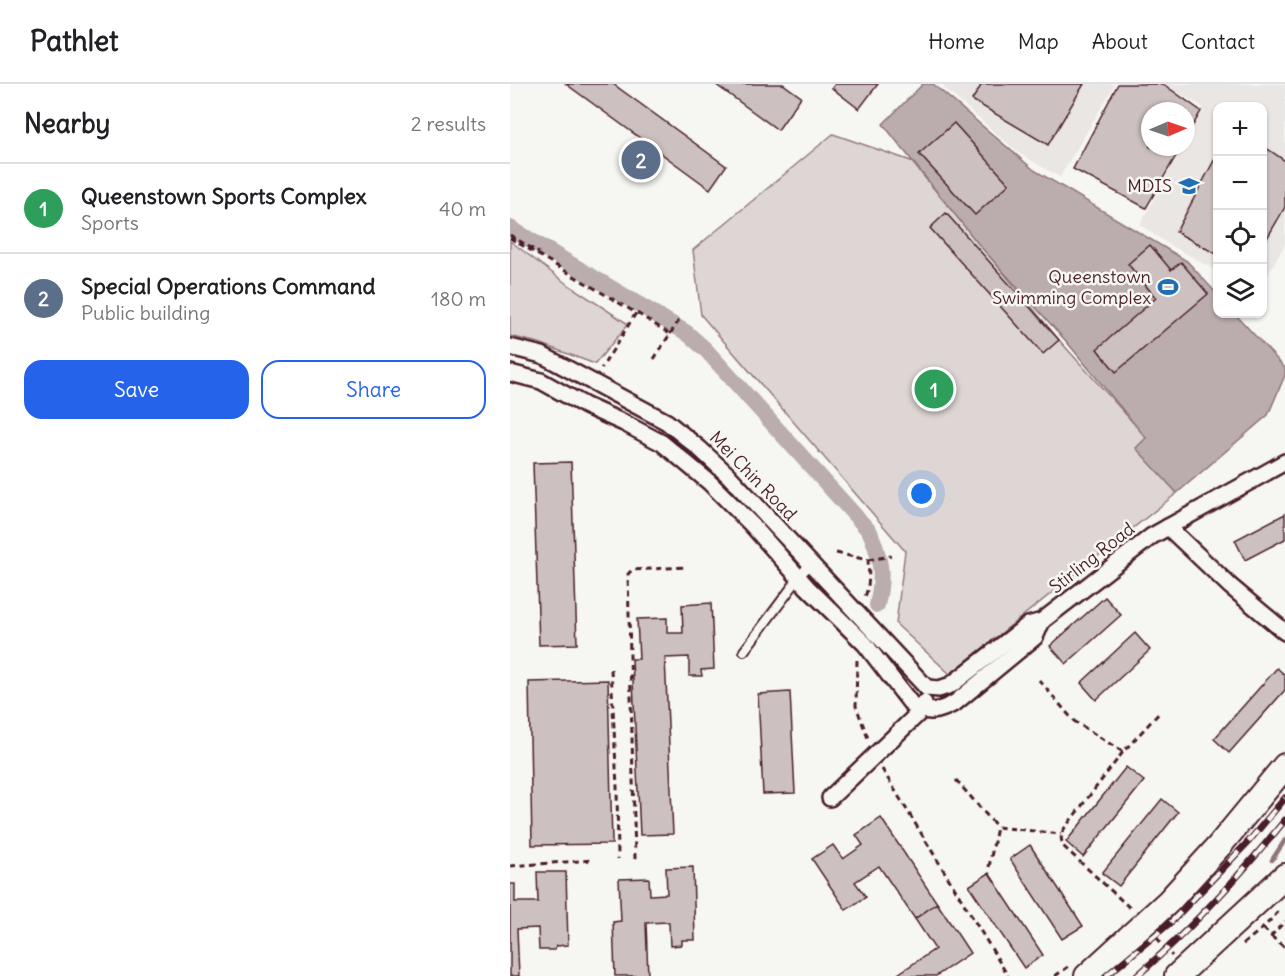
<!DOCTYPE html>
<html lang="en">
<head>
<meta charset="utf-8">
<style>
  body { margin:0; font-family:Delius,sans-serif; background:#f6f6f6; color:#202124 }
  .controls { position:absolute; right:18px; top:18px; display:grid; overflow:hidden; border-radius:12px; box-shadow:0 2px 4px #0004 }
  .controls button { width:54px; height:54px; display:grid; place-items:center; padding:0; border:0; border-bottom:2px solid #e0e0e0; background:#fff; color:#202124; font:30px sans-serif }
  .compass { position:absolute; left:631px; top:18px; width:54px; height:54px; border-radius:50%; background:#fff; box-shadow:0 2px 4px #0004; rotate:88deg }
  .you { position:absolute; left:412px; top:410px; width:21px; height:21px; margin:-15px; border:4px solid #fff; border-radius:50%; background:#1a73e8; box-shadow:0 0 0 9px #1a73e833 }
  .badge { display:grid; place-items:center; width:39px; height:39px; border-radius:50%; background:#2563eb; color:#fff; font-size:20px; font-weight:700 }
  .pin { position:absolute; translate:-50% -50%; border:3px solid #fff; box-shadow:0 2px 6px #0006 }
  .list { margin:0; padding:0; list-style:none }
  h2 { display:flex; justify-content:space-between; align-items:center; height:78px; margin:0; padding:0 24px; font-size:26px }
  h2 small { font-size:20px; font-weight:400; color:#757577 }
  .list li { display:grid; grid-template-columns:39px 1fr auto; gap:18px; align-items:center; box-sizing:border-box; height:90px; padding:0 24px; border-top:2px solid #e0e0e0 }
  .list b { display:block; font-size:22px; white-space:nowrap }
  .list p { margin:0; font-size:20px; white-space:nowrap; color:#757577 }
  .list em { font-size:20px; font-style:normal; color:#757577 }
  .actions { display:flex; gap:12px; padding:18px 24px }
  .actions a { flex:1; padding:14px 0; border:2px solid #2563eb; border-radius:18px; text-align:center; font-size:21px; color:#2563eb }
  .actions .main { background:#2563eb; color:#fff }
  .icon { flex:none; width:33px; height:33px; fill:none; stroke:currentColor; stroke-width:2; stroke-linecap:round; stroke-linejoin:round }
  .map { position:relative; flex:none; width:775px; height:892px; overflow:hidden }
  header { display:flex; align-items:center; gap:36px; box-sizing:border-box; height:84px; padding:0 30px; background:#fff; border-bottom:2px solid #e0e0e0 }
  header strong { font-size:28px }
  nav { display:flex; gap:33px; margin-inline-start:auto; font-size:21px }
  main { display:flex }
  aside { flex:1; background:#fff }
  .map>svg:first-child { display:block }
  .built { fill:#e9e6e3 }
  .green { fill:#ddd6d5; stroke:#947a80; stroke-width:1.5 }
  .water { fill:#bbadae; stroke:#8e747a; stroke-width:1.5 }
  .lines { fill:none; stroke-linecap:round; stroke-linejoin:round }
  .stream { stroke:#8e747a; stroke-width:4.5 }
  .canal { stroke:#bbadae; stroke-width:16 }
  .building { fill:#ccc1c0; stroke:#4a1f2b; stroke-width:1.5 }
  .service-casing { stroke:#4a1f2b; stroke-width:12 }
  .minor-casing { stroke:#4a1f2b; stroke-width:20 }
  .primary-casing { stroke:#4a1f2b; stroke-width:28 }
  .path { stroke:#4a1f2b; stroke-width:3; stroke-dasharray:6 4.5; stroke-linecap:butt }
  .service { stroke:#f6f6f2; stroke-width:8 }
  .minor { stroke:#f6f6f2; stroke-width:15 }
  .primary { stroke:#f6f6f2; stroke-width:24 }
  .rail-casing { stroke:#4a1f2b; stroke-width:7 }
  .rail { stroke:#f6f6f2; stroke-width:4.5; stroke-dasharray:14; stroke-linecap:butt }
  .labels { text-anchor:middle; stroke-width:5; stroke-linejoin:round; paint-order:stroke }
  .poi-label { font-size:18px; fill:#4a1f2b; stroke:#f6f6f2; text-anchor:end }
  .street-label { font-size:18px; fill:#4a1f2b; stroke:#f6f6f2 }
</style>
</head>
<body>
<header>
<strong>Pathlet</strong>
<nav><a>Home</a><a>Map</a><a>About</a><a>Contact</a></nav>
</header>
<main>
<aside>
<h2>Nearby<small>2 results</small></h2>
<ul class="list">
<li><span class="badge" style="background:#2e9e5b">1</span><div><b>Queenstown Sports Complex</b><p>Sports</p></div><em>40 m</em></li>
<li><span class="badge" style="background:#5c6f8a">2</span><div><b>Special Operations Command</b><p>Public building</p></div><em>180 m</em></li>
</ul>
<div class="actions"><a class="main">Save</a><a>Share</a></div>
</aside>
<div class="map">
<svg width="775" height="892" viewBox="0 0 775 892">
  <rect width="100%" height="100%" fill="#f6f6f2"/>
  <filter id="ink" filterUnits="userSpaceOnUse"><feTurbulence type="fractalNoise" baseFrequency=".0167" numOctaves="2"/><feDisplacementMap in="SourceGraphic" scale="12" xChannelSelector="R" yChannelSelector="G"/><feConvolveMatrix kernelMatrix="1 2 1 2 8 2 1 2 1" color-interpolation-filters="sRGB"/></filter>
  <g filter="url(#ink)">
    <g class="built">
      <polygon points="435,0 605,0 550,93 510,70 433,3"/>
      <polygon points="653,0 775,0 775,160 753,199 752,22 708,22 707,187 657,159 630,141 672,63 676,63 676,55 693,23"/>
    </g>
    <g class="green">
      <polygon points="323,50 401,77 549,256 637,354 627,364 667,409 440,590 386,540 395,467 191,231 183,166"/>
      <polygon points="0,157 57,200 118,240 85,280 29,259 0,252"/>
    </g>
    <polygon class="water" points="413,0 423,0 524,86 677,177 707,210 708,230 725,230 775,284 775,291 758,331 667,409 626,364 636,354 556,257 470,162 373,40"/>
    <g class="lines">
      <polyline class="stream" points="762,776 775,756"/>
      <path class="canal" d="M 0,144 L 177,249 L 196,266 L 360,448 C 371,475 374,491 367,521"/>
    </g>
    <g class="building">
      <polygon points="56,0 103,0 216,82 200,105"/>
      <polygon points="205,0 273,0 291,13 268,46"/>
      <polygon points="325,0 368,0 349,25 322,4"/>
      <polygon points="472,0 574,0 538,61 462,16"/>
      <polygon points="608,0 653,0 691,27 676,54 676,27 640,27 640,63 671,63 636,124 563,85"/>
      <polygon points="444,39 499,100 465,131 409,70"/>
      <polygon points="752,61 775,77 775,123 752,163"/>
      <polygon points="708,69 708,171 666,148"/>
      <polygon points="436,129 549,256 533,270 420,144"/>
      <polygon points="640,161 661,186 671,178 698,210 606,288 587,265 646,214 618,180"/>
      <polygon points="61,378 67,560 29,561 23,379"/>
      <polygon points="775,430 775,455 735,476 725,456"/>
      <polygon points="595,513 611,531 556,580 540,562"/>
      <polygon points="201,519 204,585 191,586 192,592 179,592 179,573 155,574 163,750 130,751 122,575 129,575 127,535 157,534 157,549 173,549 172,521"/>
      <polygon points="625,549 640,566 586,616 571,599"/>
      <polygon points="767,584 775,591 775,606 719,669 704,655"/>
      <polygon points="98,596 102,760 22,761 19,598"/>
      <polygon points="280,608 285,709 253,710 248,610"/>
      <polygon points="616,683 634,697 573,773 556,758"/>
      <polygon points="652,715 668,728 609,802 592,789"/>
      <polygon points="371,734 427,819 405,835 369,782 345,798 356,813 336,826 302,775 323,761 333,775 353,761 346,751"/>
      <polygon points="520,761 573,842 552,855 500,775"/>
      <polygon points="183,783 185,856 172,856 172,861 160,862 159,838 136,839 138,892 105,892 103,838 111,837 109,795 139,794 140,811 157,810 156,784"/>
      <polygon points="27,788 56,788 58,861 46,862 45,866 29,866 28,844 7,845 9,892 0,892 0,800 5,800 5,818 28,818"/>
      <polygon points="479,789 533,871 514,884 459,802"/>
      <polygon points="427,819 460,869 426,892 385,892 425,865 405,835"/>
    </g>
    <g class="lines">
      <g class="service-casing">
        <polyline id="service" points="234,567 300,479"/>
      </g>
      <g class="minor-casing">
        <g id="minor">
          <polyline points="0,263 32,271 157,338 190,365 218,391 417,604"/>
          <path d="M 0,289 L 31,297 L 76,322 L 114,339 L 152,359 L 199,398 L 242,441 L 297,503 L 355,560 L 402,621 C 417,631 430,627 445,619 L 525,553 L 532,537"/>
          <polyline points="658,443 720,502 775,548"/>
          <polyline points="417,604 429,605 441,601 518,541 532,537 642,452 775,378"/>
          <polyline points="320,714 412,626 414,619"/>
        </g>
      </g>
      <g class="primary-casing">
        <g id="primary">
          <polyline points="577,892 659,817 709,762 775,682"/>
          <polyline points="667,892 775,792"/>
        </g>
      </g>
      <g class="path">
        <polyline points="0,151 29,169"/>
        <polyline points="0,154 126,229 91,285"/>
        <polyline points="127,229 160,250 144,275"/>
        <polyline points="160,250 170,235"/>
        <path d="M 326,469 L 358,476 C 359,489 360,502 354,515"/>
        <polyline points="358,476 381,472"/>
        <polyline points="347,576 346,622 359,657"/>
        <polyline points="101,585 107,703 108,775"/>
        <polyline points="529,596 564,637 613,668 651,627"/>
        <path d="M 613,668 L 554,745 C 550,751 551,755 553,762 L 621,825"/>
        <polyline points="372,685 498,892"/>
        <polyline points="446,696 487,743 551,750"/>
        <polyline points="125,775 118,490 122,486 176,483"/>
        <polyline points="0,782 83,776"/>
        <polyline points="479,783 487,743"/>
        <polyline points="753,844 761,852 775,837"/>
        <polyline points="761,852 773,862 775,860"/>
        <polyline points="647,854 662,872"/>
        <polyline points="733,860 753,844 770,826"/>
        <polyline points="545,892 558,883"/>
      </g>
      <use href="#service" class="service"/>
      <use href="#minor" class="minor"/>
      <use href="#primary" class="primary"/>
      <g class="rail-casing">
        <g id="rail">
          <polyline points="596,892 662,837 739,757 775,714"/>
          <path d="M 627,892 C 681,845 730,792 775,736"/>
        </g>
      </g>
      <use href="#rail" class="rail"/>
    </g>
  </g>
  <defs>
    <g id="university-bare" transform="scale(1.62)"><path d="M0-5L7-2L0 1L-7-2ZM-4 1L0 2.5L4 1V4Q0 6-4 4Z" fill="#1f6fb2" stroke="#f6f6f2" stroke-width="2.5" paint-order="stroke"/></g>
    <g id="stadium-bare" transform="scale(1.62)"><path d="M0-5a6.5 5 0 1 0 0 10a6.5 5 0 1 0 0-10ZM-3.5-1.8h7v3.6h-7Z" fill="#1f6fb2" stroke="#f6f6f2" stroke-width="2.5" paint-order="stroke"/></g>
  </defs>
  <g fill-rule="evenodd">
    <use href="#university-bare" x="679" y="102"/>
    <use href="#stadium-bare" x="658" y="203"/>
  </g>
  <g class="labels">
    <g class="poi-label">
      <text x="662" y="108">MDIS</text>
      <text x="641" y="199">Queenstown<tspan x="641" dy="21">Swimming Complex</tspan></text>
    </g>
    <g class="street-label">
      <text transform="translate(243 392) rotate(46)" y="6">Mei Chin Road</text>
      <text transform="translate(582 474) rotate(-38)" y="6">Stirling Road</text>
    </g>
  </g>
</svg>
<div class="controls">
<button>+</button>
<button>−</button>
<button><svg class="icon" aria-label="locate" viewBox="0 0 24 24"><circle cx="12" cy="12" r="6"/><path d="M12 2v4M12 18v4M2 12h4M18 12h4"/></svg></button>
<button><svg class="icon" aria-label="layers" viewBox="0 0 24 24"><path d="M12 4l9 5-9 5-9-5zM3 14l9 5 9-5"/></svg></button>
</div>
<svg class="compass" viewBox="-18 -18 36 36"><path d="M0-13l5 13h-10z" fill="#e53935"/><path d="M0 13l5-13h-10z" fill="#757577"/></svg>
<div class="you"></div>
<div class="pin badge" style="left:424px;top:305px;background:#2e9e5b">1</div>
<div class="pin badge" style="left:131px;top:76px;background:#5c6f8a">2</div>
</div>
</main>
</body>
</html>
